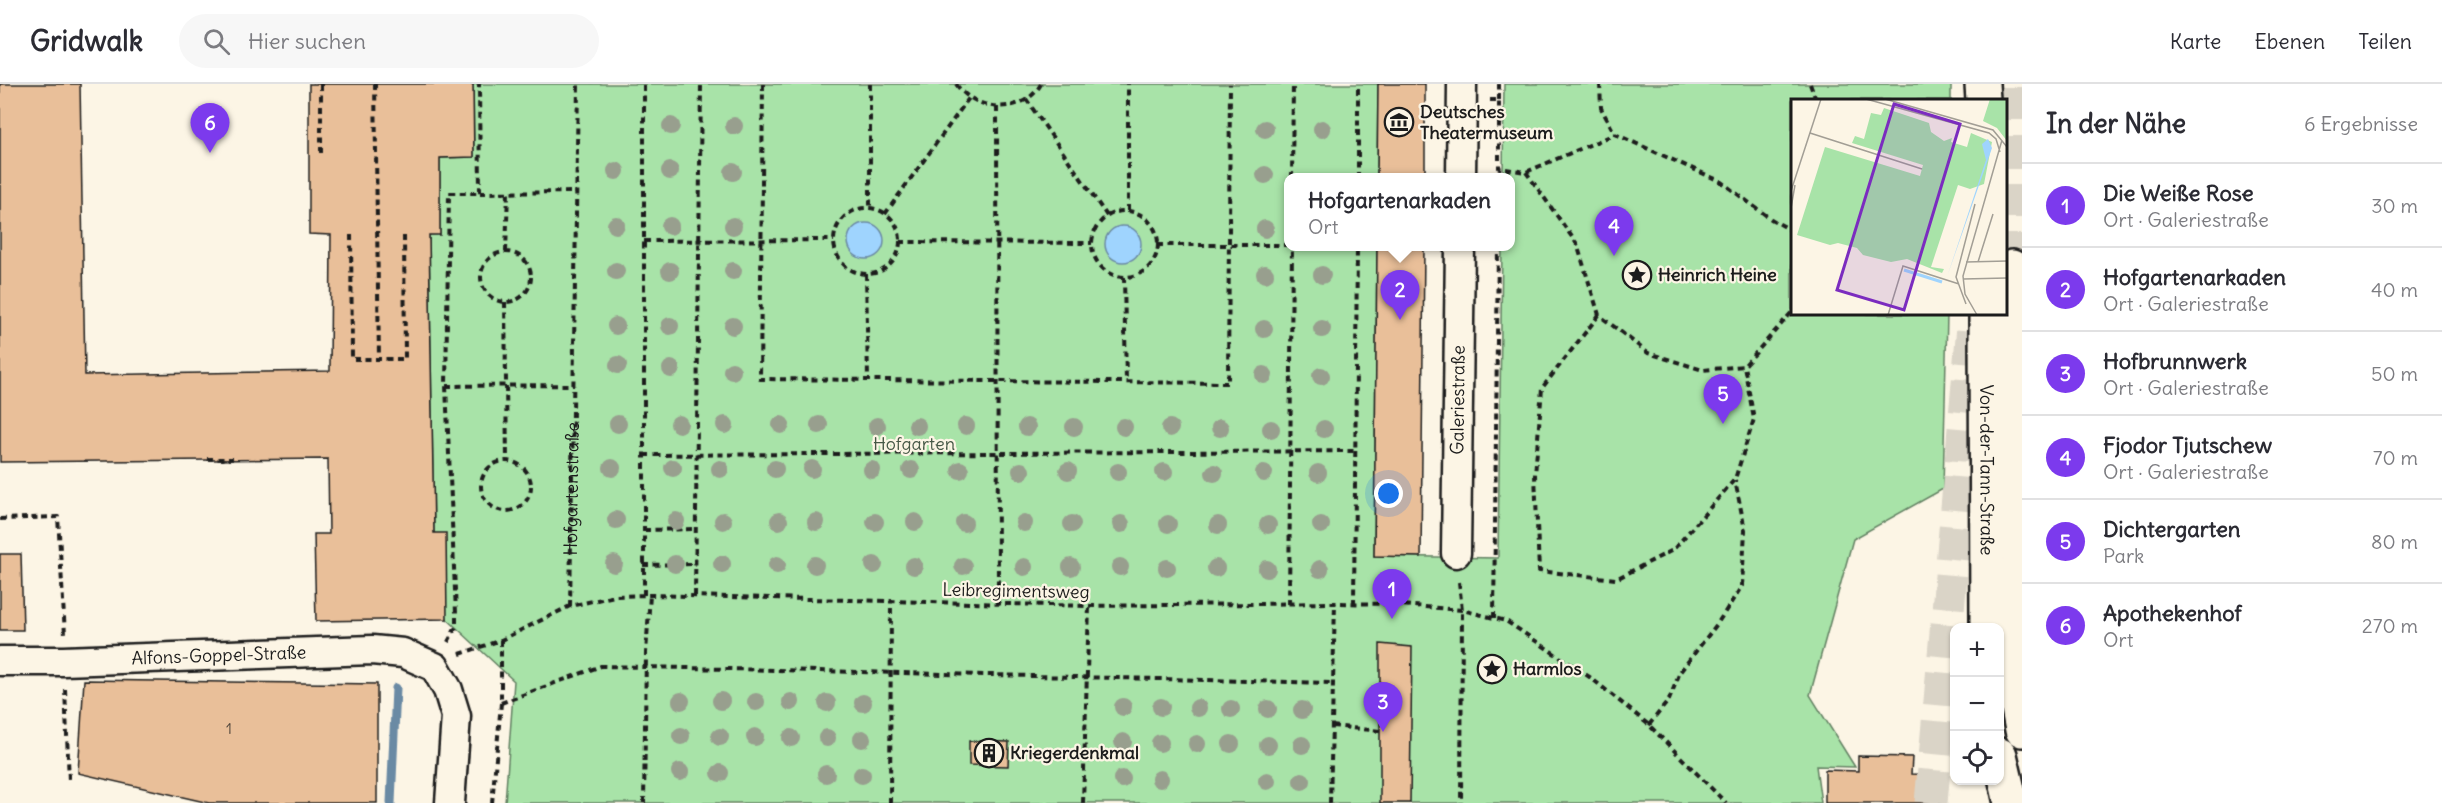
<!DOCTYPE html>
<html lang="de">
<head>
<meta charset="utf-8">
<style>
  body { margin:0; font-family:Delius,sans-serif; background:#f7f7f7; color:#2b2b33 }
  .controls { position:absolute; right:18px; bottom:18px; display:grid; overflow:hidden; border-radius:12px; box-shadow:0 2px 4px #0004 }
  .controls button { width:54px; height:54px; display:grid; place-items:center; padding:0; border:0; border-bottom:2px solid #e1e1e2; background:#fff; color:#2b2b33; font:30px sans-serif }
  .you { position:absolute; left:1389px; top:410px; width:21px; height:21px; margin:-15px; border:4px solid #fff; border-radius:50%; background:#1a73e8; box-shadow:0 0 0 9px #1a73e833 }
  .badge { display:grid; place-items:center; width:39px; height:39px; border-radius:50%; background:#7c3aed; color:#fff; font-size:20px; font-weight:700 }
  .pin { position:absolute; translate:-50% -50px; filter:drop-shadow(0 2px 3px #0008) }
  .pin::after { content:''; position:absolute; top:32px; width:21px; height:18px; background:inherit; clip-path:polygon(0 0,100% 0,50% 100%) }
  .popup { position:absolute; left:1284px; top:89px; width:231px; height:78px; box-sizing:border-box; display:grid; place-content:center; border-radius:12px; background:#fff; filter:drop-shadow(0 2px 4px #0005); font-size:20px; white-space:nowrap; color:#7c7c81 }
  .popup b { font-size:22px; color:#2b2b33 }
  .popup::after { content:''; position:absolute; left:50%; top:100%; margin-left:-12px; border:12px solid transparent; border-top-color:#fff }
  .list { margin:0; padding:0; list-style:none }
  h2 { display:flex; justify-content:space-between; align-items:center; height:78px; margin:0; padding:0 24px; font-size:26px }
  h2 small { font-size:20px; font-weight:400; color:#7c7c81 }
  .list li { display:grid; grid-template-columns:39px 1fr auto; gap:18px; align-items:center; box-sizing:border-box; height:84px; padding:0 24px; border-top:2px solid #e1e1e2 }
  .list b { display:block; font-size:22px; white-space:nowrap }
  .list p { margin:0; font-size:20px; white-space:nowrap; color:#7c7c81 }
  .list em { font-size:20px; font-style:normal; color:#7c7c81 }
  .icon { flex:none; width:33px; height:33px; fill:none; stroke:currentColor; stroke-width:2; stroke-linecap:round; stroke-linejoin:round }
  .map { position:relative; flex:none; width:2022px; height:719px; overflow:hidden }
  header { display:flex; align-items:center; gap:36px; box-sizing:border-box; height:84px; padding:0 30px; background:#fff; border-bottom:2px solid #e1e1e2 }
  header strong { font-size:28px }
  nav { display:flex; gap:33px; margin-inline-start:auto; font-size:21px }
  .search { width:420px; height:54px; background:#f7f7f7; display:flex; align-items:center; gap:15px; box-sizing:border-box; padding:0 21px; border-radius:33px; color:#7c7c81; font-size:22px }
  main { display:flex }
  aside { flex:1; background:#fff }
  .map>svg:first-child { display:block }
  .green { fill:#a8e3a8; stroke:#628062; stroke-width:1.5 }
  .water { fill:#9fd4fe; stroke:#6b8aa4; stroke-width:1.5 }
  .lines { fill:none; stroke-linecap:round; stroke-linejoin:round }
  .stream { stroke:#6b8aa4; stroke-width:9 }
  .building { fill:#e9bf99; stroke:#1c1c1c; stroke-width:1.5 }
  .secondary-tunnel { stroke:#dad4c7; stroke-width:33; stroke-dasharray:33 16; stroke-linecap:butt }
  .street-casing { stroke:#1c1c1c; stroke-width:33 }
  .secondary-casing { stroke:#1c1c1c; stroke-width:38 }
  .path { stroke:#1c1c1c; stroke-width:4; stroke-dasharray:6 4.5; stroke-linecap:butt }
  .street { stroke:#fcf5e5; stroke-width:28 }
  .secondary { stroke:#fcf5e5; stroke-width:33 }
  .tree { fill:#989f8e }
  .labels { text-anchor:middle; stroke-width:4.5; stroke-linejoin:round; paint-order:stroke }
  .number-label { font-size:15px; fill:#4f453b }
  .poi-label { font-size:18px; font-weight:bold; fill:#1c1c1c; stroke:#fcf5e5; text-anchor:start }
  .street-label { font-size:18px; fill:#1c1c1c; stroke:#fcf5e5 }
  .park-label { font-size:18px; fill:#465846; stroke:#fcf5e5 }
  .inset-river { fill:none; stroke:#9fd4fe; stroke-width:3 }
  .inset-road { fill:none; stroke:#a29e95; stroke-width:1.5 }
  .view { fill:#7b2cbf; fill-opacity:0.15; stroke:#7b2cbf; stroke-width:3 }
  .inset-edge { fill:none; stroke:#1c1c1c; stroke-width:3 }
</style>
</head>
<body>
<header>
<strong>Gridwalk</strong>
<div class="search"><svg class="icon" aria-label="search" viewBox="0 0 24 24"><circle cx="10" cy="10" r="6"/><path d="M15 15l6 6"/></svg>Hier suchen</div>
<nav><a>Karte</a><a>Ebenen</a><a>Teilen</a></nav>
</header>
<main>
<div class="map">
<svg width="2022" height="719" viewBox="0 0 2022 719">
  <rect width="100%" height="100%" fill="#fcf5e5"/>
  <filter id="ink" filterUnits="userSpaceOnUse"><feTurbulence type="fractalNoise" baseFrequency=".0167" numOctaves="2"/><feDisplacementMap in="SourceGraphic" scale="12" xChannelSelector="R" yChannelSelector="G"/><feConvolveMatrix kernelMatrix="1 2 1 2 8 2 1 2 1" color-interpolation-filters="sRGB"/></filter>
  <g filter="url(#ink)">
    <polygon class="green" points="473,0 1378,0 1377,93 1289,94 1289,162 1377,163 1374,472 1498,474 1502,163 1511,162 1511,94 1503,93 1504,0 1951,0 1951,16 1792,16 1792,230 1947,230 1943,405 1853,455 1810,611 1855,683 1816,682 1821,719 505,719 514,597 447,535 434,449 429,151 440,150 440,74 474,73"/>
    <g class="water">
      <circle cx="866" cy="157" r="18"/>
      <circle cx="1123" cy="160" r="18"/>
    </g>
    <g class="lines">
      <polyline class="stream" points="391,719 396,604"/>
    </g>
    <g class="building">
      <polygon points="0,0 80,0 85,291 330,287 331,151 309,150 309,0 473,0 474,73 440,74 440,151 429,151 434,449 446,449 447,535 316,537 314,450 329,450 328,375 0,378"/>
      <polygon points="1378,0 1425,0 1425,93 1377,93"/>
      <polygon points="1377,162 1424,162 1421,473 1374,472"/>
      <polygon points="0,470 21,470 23,546 0,546"/>
      <polygon points="1380,560 1412,563 1410,719 1380,719"/>
      <polygon points="84,596 377,600 377,719 209,719 78,689"/>
      <polygon points="969,657 1009,658 1008,682 969,681"/>
      <polygon points="1858,672 1912,673 1911,690 1944,691 1943,719 1825,719 1825,686 1858,687"/>
    </g>
    <g class="lines">
      <g class="secondary-tunnel">
        <polyline points="2012,183 2013,0"/>
        <polyline points="1931,719 1974,231"/>
      </g>
      <g class="street-casing">
        <g id="street">
          <polyline points="1461,94 1462,0"/>
          <path id="s2" d="M 1456,469 L 1460,162"/>
          <path id="s3" d="M 0,577 L 63,577 L 372,566 L 403,569 L 435,583 L 448,606 L 456,632 L 450,719"/>
        </g>
      </g>
      <g class="secondary-casing">
        <g id="secondary">
          <polyline points="1982,0 1983,16"/>
          <polyline points="2012,183 2012,526 2014,602 2022,646"/>
          <path id="s4" d="M 1986,230 L 1987,544"/>
          <polyline points="2000,671 2011,719"/>
        </g>
      </g>
      <g class="path">
        <polyline points="321,0 321,73"/>
        <polyline points="375,0 379,275"/>
        <polyline points="763,0 760,295 1228,299 1230,0"/>
        <polyline points="870,0 870,124"/>
        <path d="M 956,0 C 975,28 1023,32 1041,0"/>
        <polyline points="1600,0 1601,24 1615,50 1720,97 1771,135 1792,147"/>
        <polyline points="1810,0 1816,16"/>
        <polyline points="1026,15 1107,132"/>
        <polyline points="1490,16 1499,16 1499,84 1526,88 1615,50"/>
        <polyline points="1499,16 1499,0"/>
        <polyline points="997,23 998,520"/>
        <polyline points="1526,88 1577,160 1599,231 1648,269 1703,286 1744,282 1792,228"/>
        <polyline points="1292,94 1293,0"/>
        <polyline points="1358,94 1358,0"/>
        <polyline points="1499,94 1499,84"/>
        <polyline points="480,109 576,108"/>
        <circle cx="867" cy="157" r="33"/>
        <polyline points="1128,127 1128,0"/>
        <circle cx="1125" cy="160" r="33"/>
        <polyline points="885,130 969,14"/>
        <polyline points="351,151 352,275 405,275 404,151"/>
        <polyline points="644,157 834,156"/>
        <polyline points="900,158 1092,159"/>
        <polyline points="1157,161 1289,161"/>
        <polyline points="506,168 508,108"/>
        <circle cx="506" cy="193" r="25"/>
        <polyline points="866,190 868,296"/>
        <polyline points="1124,193 1126,298"/>
        <polyline points="505,218 507,377"/>
        <polyline points="1599,231 1542,304 1535,391 1539,487 1616,495 1673,466 1735,395 1754,335 1744,282"/>
        <polyline points="446,302 574,301"/>
        <polyline points="644,371 1355,367"/>
        <polyline points="207,375 233,375"/>
        <circle cx="506" cy="402" r="25"/>
        <polyline points="0,435 58,433 65,550"/>
        <polyline points="644,446 696,445"/>
        <polyline points="643,481 696,480"/>
        <polyline points="1459,498 1462,526 1461,719"/>
        <polyline points="644,511 644,0"/>
        <polyline points="695,512 701,0"/>
        <polyline points="1289,520 1292,162"/>
        <polyline points="1354,520 1357,162"/>
        <path id="s1" d="M 570,522 L 578,0"/>
        <polyline points="1494,534 1498,162"/>
        <polyline points="448,558 456,543 456,529 446,302 449,109 480,109 479,0"/>
        <polyline points="460,570 501,556 570,522 615,512 650,511 1089,522 1335,519 1390,520 1462,526 1506,537 1591,594 1649,641 1726,719"/>
        <polyline points="65,605 69,697"/>
        <polyline points="501,619 601,582 1333,599"/>
        <polyline points="1649,641 1669,616 1680,588 1717,540 1742,502 1745,446 1735,396"/>
        <polyline points="1332,642 1380,647"/>
        <polyline points="492,719 501,619 501,556"/>
        <polyline points="644,719 646,569 650,511"/>
        <polyline points="890,719 891,517"/>
        <polyline points="1083,719 1089,522"/>
        <polyline points="1330,719 1335,519"/>
      </g>
      <use href="#street" class="street"/>
      <use href="#secondary" class="secondary"/>
    </g>
    <g class="tree">
      <circle cx="671" cy="42" r="9"/>
      <circle cx="734" cy="42" r="9"/>
      <circle cx="1265" cy="45" r="9"/>
      <circle cx="1322" cy="45" r="9"/>
      <circle cx="616" cy="87" r="9"/>
      <circle cx="670" cy="87" r="9"/>
      <circle cx="733" cy="88" r="9"/>
      <circle cx="1265" cy="91" r="9"/>
      <circle cx="616" cy="141" r="9"/>
      <circle cx="670" cy="142" r="9"/>
      <circle cx="733" cy="142" r="9"/>
      <circle cx="1265" cy="145" r="9"/>
      <circle cx="616" cy="187" r="9"/>
      <circle cx="670" cy="187" r="9"/>
      <circle cx="733" cy="187" r="9"/>
      <circle cx="1265" cy="190" r="9"/>
      <circle cx="1322" cy="191" r="9"/>
      <circle cx="616" cy="242" r="9"/>
      <circle cx="670" cy="242" r="9"/>
      <circle cx="733" cy="242" r="9"/>
      <circle cx="1264" cy="245" r="9"/>
      <circle cx="1322" cy="245" r="9"/>
      <circle cx="618" cy="281" r="9"/>
      <circle cx="671" cy="285" r="9"/>
      <circle cx="732" cy="287" r="9"/>
      <circle cx="1264" cy="291" r="9"/>
      <circle cx="1321" cy="292" r="9"/>
      <circle cx="618" cy="340" r="9"/>
      <circle cx="679" cy="340" r="9"/>
      <circle cx="725" cy="341" r="9"/>
      <circle cx="781" cy="341" r="9"/>
      <circle cx="819" cy="341" r="9"/>
      <circle cx="877" cy="342" r="9"/>
      <circle cx="917" cy="342" r="9"/>
      <circle cx="966" cy="342" r="9"/>
      <circle cx="1027" cy="343" r="9"/>
      <circle cx="1074" cy="343" r="9"/>
      <circle cx="1124" cy="343" r="9"/>
      <circle cx="1170" cy="344" r="9"/>
      <circle cx="1220" cy="344" r="9"/>
      <circle cx="1271" cy="345" r="9"/>
      <circle cx="1324" cy="345" r="9"/>
      <circle cx="612" cy="384" r="9"/>
      <circle cx="673" cy="384" r="9"/>
      <circle cx="720" cy="385" r="9"/>
      <circle cx="775" cy="385" r="9"/>
      <circle cx="812" cy="385" r="9"/>
      <circle cx="872" cy="386" r="9"/>
      <circle cx="911" cy="386" r="9"/>
      <circle cx="960" cy="386" r="9"/>
      <circle cx="1021" cy="387" r="9"/>
      <circle cx="1068" cy="387" r="9"/>
      <circle cx="1118" cy="388" r="9"/>
      <circle cx="1164" cy="388" r="9"/>
      <circle cx="1214" cy="389" r="9"/>
      <circle cx="1264" cy="389" r="9"/>
      <circle cx="1318" cy="389" r="9"/>
      <circle cx="616" cy="436" r="9"/>
      <circle cx="676" cy="437" r="9"/>
      <circle cx="723" cy="437" r="9"/>
      <circle cx="779" cy="437" r="9"/>
      <circle cx="816" cy="438" r="9"/>
      <circle cx="875" cy="438" r="9"/>
      <circle cx="915" cy="438" r="9"/>
      <circle cx="964" cy="439" r="9"/>
      <circle cx="1024" cy="439" r="9"/>
      <circle cx="1072" cy="440" r="9"/>
      <circle cx="1121" cy="440" r="9"/>
      <circle cx="1168" cy="440" r="9"/>
      <circle cx="1218" cy="441" r="9"/>
      <circle cx="1268" cy="441" r="9"/>
      <circle cx="1321" cy="441" r="9"/>
      <circle cx="614" cy="480" r="9"/>
      <circle cx="675" cy="480" r="9"/>
      <circle cx="722" cy="480" r="9"/>
      <circle cx="777" cy="481" r="9"/>
      <circle cx="815" cy="481" r="9"/>
      <circle cx="874" cy="481" r="9"/>
      <circle cx="914" cy="482" r="9"/>
      <circle cx="963" cy="482" r="9"/>
      <circle cx="1024" cy="483" r="9"/>
      <circle cx="1071" cy="483" r="9"/>
      <circle cx="1120" cy="483" r="9"/>
      <circle cx="1167" cy="484" r="9"/>
      <circle cx="1216" cy="484" r="9"/>
      <circle cx="1267" cy="485" r="9"/>
      <circle cx="1320" cy="485" r="9"/>
      <circle cx="681" cy="617" r="9"/>
      <circle cx="721" cy="617" r="9"/>
      <circle cx="756" cy="618" r="9"/>
      <circle cx="791" cy="618" r="9"/>
      <circle cx="827" cy="619" r="9"/>
      <circle cx="863" cy="619" r="9"/>
      <circle cx="1123" cy="623" r="9"/>
      <circle cx="1161" cy="623" r="9"/>
      <circle cx="1198" cy="624" r="9"/>
      <circle cx="1231" cy="625" r="9"/>
      <circle cx="1268" cy="625" r="9"/>
      <circle cx="1302" cy="626" r="9"/>
      <circle cx="681" cy="652" r="9"/>
      <circle cx="720" cy="653" r="9"/>
      <circle cx="755" cy="653" r="9"/>
      <circle cx="791" cy="654" r="9"/>
      <circle cx="827" cy="654" r="9"/>
      <circle cx="862" cy="655" r="9"/>
      <circle cx="1123" cy="658" r="9"/>
      <circle cx="1160" cy="659" r="9"/>
      <circle cx="1197" cy="660" r="9"/>
      <circle cx="1231" cy="660" r="9"/>
      <circle cx="1268" cy="661" r="9"/>
      <circle cx="1302" cy="661" r="9"/>
      <circle cx="680" cy="688" r="9"/>
      <circle cx="720" cy="689" r="9"/>
      <circle cx="826" cy="690" r="9"/>
      <circle cx="862" cy="691" r="9"/>
      <circle cx="1122" cy="695" r="9"/>
      <circle cx="1160" cy="695" r="9"/>
      <circle cx="1267" cy="697" r="9"/>
      <circle cx="1302" cy="697" r="9"/>
    </g>
  </g>
  <defs>
    <g id="museum-ring" transform="scale(1.5)"><circle r="9.5" fill="#fcf5e5" stroke="#1c1c1c" stroke-width="1.5"/><path d="M0-6L6-3V-2H-6V-3ZM-5-1h2V3h-2ZM-1-1h2V3h-2ZM3-1h2V3H3ZM-6 4H6V6H-6Z" fill="#1c1c1c"/></g>
    <g id="sight-ring" transform="scale(1.5)"><circle r="9.5" fill="#fcf5e5" stroke="#1c1c1c" stroke-width="1.5"/><path d="M0-6L1.8-2.2L6-1.7L2.9 1.2L3.7 5.4L0 3.3L-3.7 5.4L-2.9 1.2L-6-1.7L-1.8-2.2Z" fill="#1c1c1c"/></g>
    <g id="building-ring" transform="scale(1.5)"><circle r="9.5" fill="#fcf5e5" stroke="#1c1c1c" stroke-width="1.5"/><path d="M-4-6H4V6H1V3H-1V6H-4ZM-2.5-4.3h1.7v1.8h-1.7ZM.8-4.3h1.7v1.8H.8ZM-2.5-1h1.7V.8h-1.7ZM.8-1h1.7V.8H.8Z" fill="#1c1c1c"/></g>
  </defs>
  <g fill-rule="evenodd">
    <use href="#museum-ring" x="1399" y="38"/>
    <use href="#sight-ring" x="1637" y="191"/>
    <use href="#sight-ring" x="1492" y="585"/>
    <use href="#building-ring" x="989" y="669"/>
  </g>
  <g class="labels">
    <g class="number-label">
      <text x="229" y="650">1</text>
    </g>
    <g class="poi-label">
      <text x="1420" y="34">Deutsches<tspan x="1420" dy="21">Theatermuseum</tspan></text>
      <text x="1658" y="197">Heinrich Heine</text>
      <text x="1513" y="591">Harmlos</text>
      <text x="1010" y="675">Kriegerdenkmal</text>
    </g>
    <g class="street-label">
      <text dy="6" stroke="none"><textPath href="#s2" startOffset="153">Galeriestraße</textPath></text>
      <text dy="6" stroke="none"><textPath href="#s4" startOffset="156">Von-der-Tann-Straße</textPath></text>
      <text dy="6" stroke="none"><textPath href="#s1" startOffset="117">Hofgartenstraße</textPath></text>
      <text transform="translate(1016 507) rotate(1)" y="6">Leibregimentsweg</text>
      <text dy="6" stroke="none"><textPath href="#s3" startOffset="219">Alfons-Goppel-Straße</textPath></text>
    </g>
    <g class="park-label">
      <text x="914" y="366">Hofgarten</text>
    </g>
  </g>
  <g transform="translate(1791 15)">
    <rect width="216" height="216" fill="#fcf5e5"/>
    <path d="M 199,0 L 216,0 L 216,42 L 206,29 L 192,22 ZM 93,9 L 138,24 L 140,33 L 153,42 L 161,39 L 160,43 L 176,48 L 180,34 L 201,43 L 193,85 L 179,90 L 167,86 L 140,168 L 153,170 L 151,174 L 116,160 L 100,163 L 72,156 L 66,149 L 47,144 L 39,146 L 6,136 L 34,48 L 129,77 L 132,66 L 61,44 L 64,37 L 73,40 L 80,14 L 90,16 Z" fill="#a8e3a8"/>
    <path d="M 197,40 L 201,49 L 157,175 L 195,61 L 191,45 Z" fill="#9fd4fe"/>
    <path class="inset-river" d="M 113,171 L 151,183"/>
    <path class="inset-road" d="M 75,0 L 198,34 L 205,40 L 209,53M 94,0 L 202,31 L 216,48M 19,34 L 131,70M 0,92 L 30,0M 0,109 L 4,86M 175,163 L 216,162M 187,163 L 202,115M 172,180 L 216,179M 175,205 L 165,178 L 184,105M 97,216 L 112,167 L 168,185M 186,216 L 174,195 L 172,177 L 211,41"/>
    <path class="view" d="M 103,5 L 169,25 L 113,211 L 46,191 Z"/>
    <rect width="216" height="216" class="inset-edge"/>
  </g>
</svg>
<div class="controls">
<button>+</button>
<button>−</button>
<button><svg class="icon" aria-label="locate" viewBox="0 0 24 24"><circle cx="12" cy="12" r="6"/><path d="M12 2v4M12 18v4M2 12h4M18 12h4"/></svg></button>
</div>
<div class="you"></div>
<div class="pin badge" style="left:1392px;top:535px">1</div>
<div class="pin badge" style="left:1400px;top:236px">2</div>
<div class="popup"><b>Hofgartenarkaden</b>Ort</div>
<div class="pin badge" style="left:1383px;top:648px">3</div>
<div class="pin badge" style="left:1614px;top:172px">4</div>
<div class="pin badge" style="left:1723px;top:340px">5</div>
<div class="pin badge" style="left:210px;top:69px">6</div>
</div>
<aside>
<h2>In der Nähe<small>6 Ergebnisse</small></h2>
<ul class="list">
<li><span class="badge">1</span><div><b>Die Weiße Rose</b><p>Ort · Galeriestraße</p></div><em>30 m</em></li>
<li><span class="badge">2</span><div><b>Hofgartenarkaden</b><p>Ort · Galeriestraße</p></div><em>40 m</em></li>
<li><span class="badge">3</span><div><b>Hofbrunnwerk</b><p>Ort · Galeriestraße</p></div><em>50 m</em></li>
<li><span class="badge">4</span><div><b>Fjodor Tjutschew</b><p>Ort · Galeriestraße</p></div><em>70 m</em></li>
<li><span class="badge">5</span><div><b>Dichtergarten</b><p>Park</p></div><em>80 m</em></li>
<li><span class="badge">6</span><div><b>Apothekenhof</b><p>Ort</p></div><em>270 m</em></li>
</ul>
</aside>
</main>
</body>
</html>
